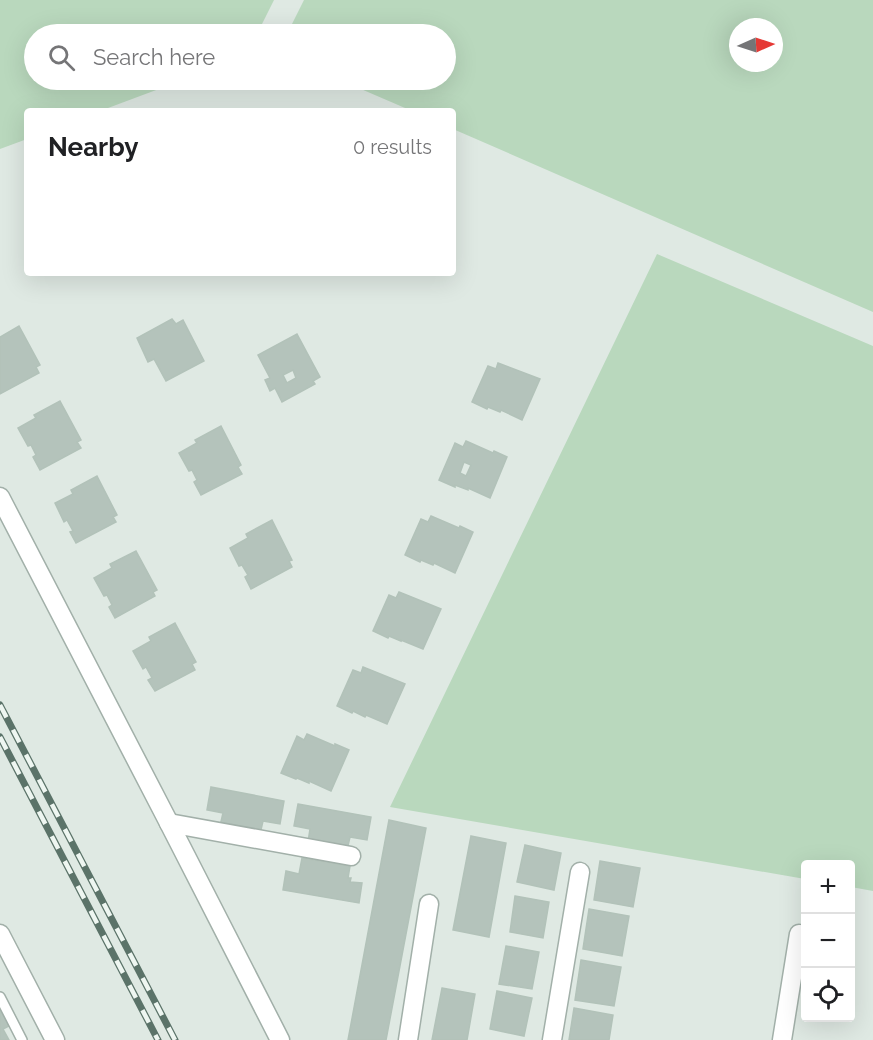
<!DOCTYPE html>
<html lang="en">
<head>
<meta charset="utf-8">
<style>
  body { margin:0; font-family:Raleway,sans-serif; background:#f6f6f6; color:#202124 }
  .controls { position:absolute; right:18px; bottom:18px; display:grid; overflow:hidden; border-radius:6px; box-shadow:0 6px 24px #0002 }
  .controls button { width:54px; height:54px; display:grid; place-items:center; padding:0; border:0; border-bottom:2px solid #e0e0e0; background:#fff; color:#202124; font:30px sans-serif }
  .compass { position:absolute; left:729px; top:18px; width:54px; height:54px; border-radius:50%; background:#fff; box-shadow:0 6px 24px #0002; rotate:87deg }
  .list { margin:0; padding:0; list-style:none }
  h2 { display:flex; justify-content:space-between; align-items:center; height:78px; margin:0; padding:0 24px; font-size:26px }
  h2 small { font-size:20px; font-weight:400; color:#757577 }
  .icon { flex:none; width:33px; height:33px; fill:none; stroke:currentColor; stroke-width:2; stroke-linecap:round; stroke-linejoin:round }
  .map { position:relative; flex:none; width:873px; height:1040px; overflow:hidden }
  .search { position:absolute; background:#fff; box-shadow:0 6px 24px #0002; left:24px; top:24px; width:432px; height:66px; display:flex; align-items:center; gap:15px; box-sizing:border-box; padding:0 21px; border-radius:33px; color:#757577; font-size:22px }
  .panel { position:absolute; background:#fff; box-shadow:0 6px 24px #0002; left:24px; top:108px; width:432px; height:168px; border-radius:6px }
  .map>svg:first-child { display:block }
  .green { fill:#b9d8bd; fill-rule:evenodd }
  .building { fill:#b4c3bb; stroke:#b2c2b9; stroke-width:1.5; fill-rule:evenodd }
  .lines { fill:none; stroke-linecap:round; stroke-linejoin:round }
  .lane-casing { stroke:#a2b0a9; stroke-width:12 }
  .street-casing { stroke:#a2b0a9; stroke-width:21 }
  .lane { stroke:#fff; stroke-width:9 }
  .street { stroke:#fff; stroke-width:18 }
  .rail-casing { stroke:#5b7369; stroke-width:7 }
  .rail { stroke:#eef6f1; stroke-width:4.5; stroke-dasharray:14; stroke-linecap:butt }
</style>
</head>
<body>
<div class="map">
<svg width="873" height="1040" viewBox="0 0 873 1040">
  <rect width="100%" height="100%" fill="#dfe9e3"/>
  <g class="green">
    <polygon points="0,0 274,0 257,34 34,34 34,80 183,80 100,111 27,111 27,139 0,149"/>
    <path d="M 304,0 L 873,0 L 873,312 L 453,129 L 453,111 L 412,111 L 340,80 L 446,80 L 446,34 L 287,34 ZM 738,27 L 774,27 L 774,63 L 738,63 Z"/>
    <polygon points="657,254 873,346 873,891 851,887 850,864 806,864 805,879 390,807"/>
  </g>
  <g class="building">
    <polygon points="172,319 176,324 183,320 204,361 166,381 154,359 148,362 137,338"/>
    <polygon points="19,326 40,365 36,367 39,373 0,394 0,337"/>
    <path d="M 297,334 L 320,377 L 313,381 L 315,384 L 282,402 L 275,388 L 270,391 L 265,380 L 270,378 L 258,355 ZM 293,370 L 296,378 L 287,383 L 283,375 Z"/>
    <polygon points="498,363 540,379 522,420 501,410 500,412 488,407 487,409 472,402 488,366 496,369"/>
    <polygon points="60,401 81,440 77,442 81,448 40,470 33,457 36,455 31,445 28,446 18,428 36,418 34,415"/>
    <polygon points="221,426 241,465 238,467 242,474 201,495 194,482 197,480 192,470 189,471 179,453 197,443 195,440"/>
    <path d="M 466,441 L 493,453 L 494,451 L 507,457 L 490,498 L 468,488 L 468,490 L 455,485 L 455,487 L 439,480 L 455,443 L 463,447 ZM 464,462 L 471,465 L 466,476 L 460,473 Z"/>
    <polygon points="97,476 117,515 113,517 116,522 76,543 70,532 73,531 67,520 64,522 55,503 73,494 71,490"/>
    <polygon points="431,516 459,528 460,526 473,532 455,573 434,563 433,565 421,560 420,562 405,555 421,519 428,522"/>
    <polygon points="272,520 292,560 289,561 292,567 251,589 245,577 248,575 242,565 239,566 230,548 248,538 246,534"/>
    <polygon points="136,551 157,590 153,592 155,596 115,618 109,607 112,605 107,595 104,596 94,578 112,568 110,564"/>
    <polygon points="399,592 441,609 423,649 401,640 401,641 389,636 388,638 373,631 389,595 396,598"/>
    <polygon points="175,623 196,662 192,664 195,670 155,691 148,680 152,678 146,667 143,669 133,651 151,641 149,637"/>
    <polygon points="363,667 405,684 387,724 366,715 365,717 353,711 352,713 337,706 353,670 361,673"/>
    <polygon points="307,734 335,746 335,744 349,750 331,791 309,781 309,783 297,778 296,779 281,773 297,736 304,740"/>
    <polygon points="211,787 284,801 280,824 263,821 260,834 220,826 223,813 207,810"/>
    <polygon points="298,804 371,817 367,840 350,837 347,850 308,842 310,829 294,826"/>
    <polygon points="389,820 426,828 386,1040 348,1040"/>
    <polygon points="471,836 506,843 489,937 453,930"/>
    <polygon points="525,845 561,853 554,890 517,882"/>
    <polygon points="302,858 350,866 348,878 351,878 350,882 362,883 359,903 283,890 286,871 299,874"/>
    <polygon points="600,861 640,868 633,907 594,900"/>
    <polygon points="515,896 549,902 543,938 510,932"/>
    <polygon points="589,909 629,916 622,956 583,949"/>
    <polygon points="506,946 539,952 532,989 499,984"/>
    <polygon points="581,960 621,967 614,1006 575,1000"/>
    <polygon points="442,988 475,994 467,1040 432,1040"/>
    <polygon points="497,991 532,998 524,1036 490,1029"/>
    <polygon points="0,1008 9,1026 3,1029 9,1040 0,1040"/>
    <polygon points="574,1008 613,1015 609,1040 569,1040"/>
  </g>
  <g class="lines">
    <g class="lane-casing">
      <polyline id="lane" points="0,997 22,1040"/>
    </g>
    <g class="street-casing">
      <g id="street">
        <polyline points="0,497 169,823 280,1040"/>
        <polyline points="169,823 351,856"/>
        <polyline points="0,934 55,1040"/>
        <polyline points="408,1040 429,904"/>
        <polyline points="552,1040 580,872"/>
        <polyline points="782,1040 799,934"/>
      </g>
    </g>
    <use href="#lane" class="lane"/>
    <use href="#street" class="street"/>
    <g class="rail-casing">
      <g id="rail">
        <polyline points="0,705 175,1040"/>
        <polyline points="0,737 158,1040"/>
      </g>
    </g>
    <use href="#rail" class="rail"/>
  </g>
</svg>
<div class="controls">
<button>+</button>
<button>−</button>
<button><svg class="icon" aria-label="locate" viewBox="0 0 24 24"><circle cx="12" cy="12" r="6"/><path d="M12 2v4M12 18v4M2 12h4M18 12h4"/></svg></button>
</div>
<svg class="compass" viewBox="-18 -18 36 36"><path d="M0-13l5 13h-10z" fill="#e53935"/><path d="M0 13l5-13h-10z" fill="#757577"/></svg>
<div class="search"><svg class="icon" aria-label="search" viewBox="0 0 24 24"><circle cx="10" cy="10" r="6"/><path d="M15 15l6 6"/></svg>Search here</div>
<section class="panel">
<h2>Nearby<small>0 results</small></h2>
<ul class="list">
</ul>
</section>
</div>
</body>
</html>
